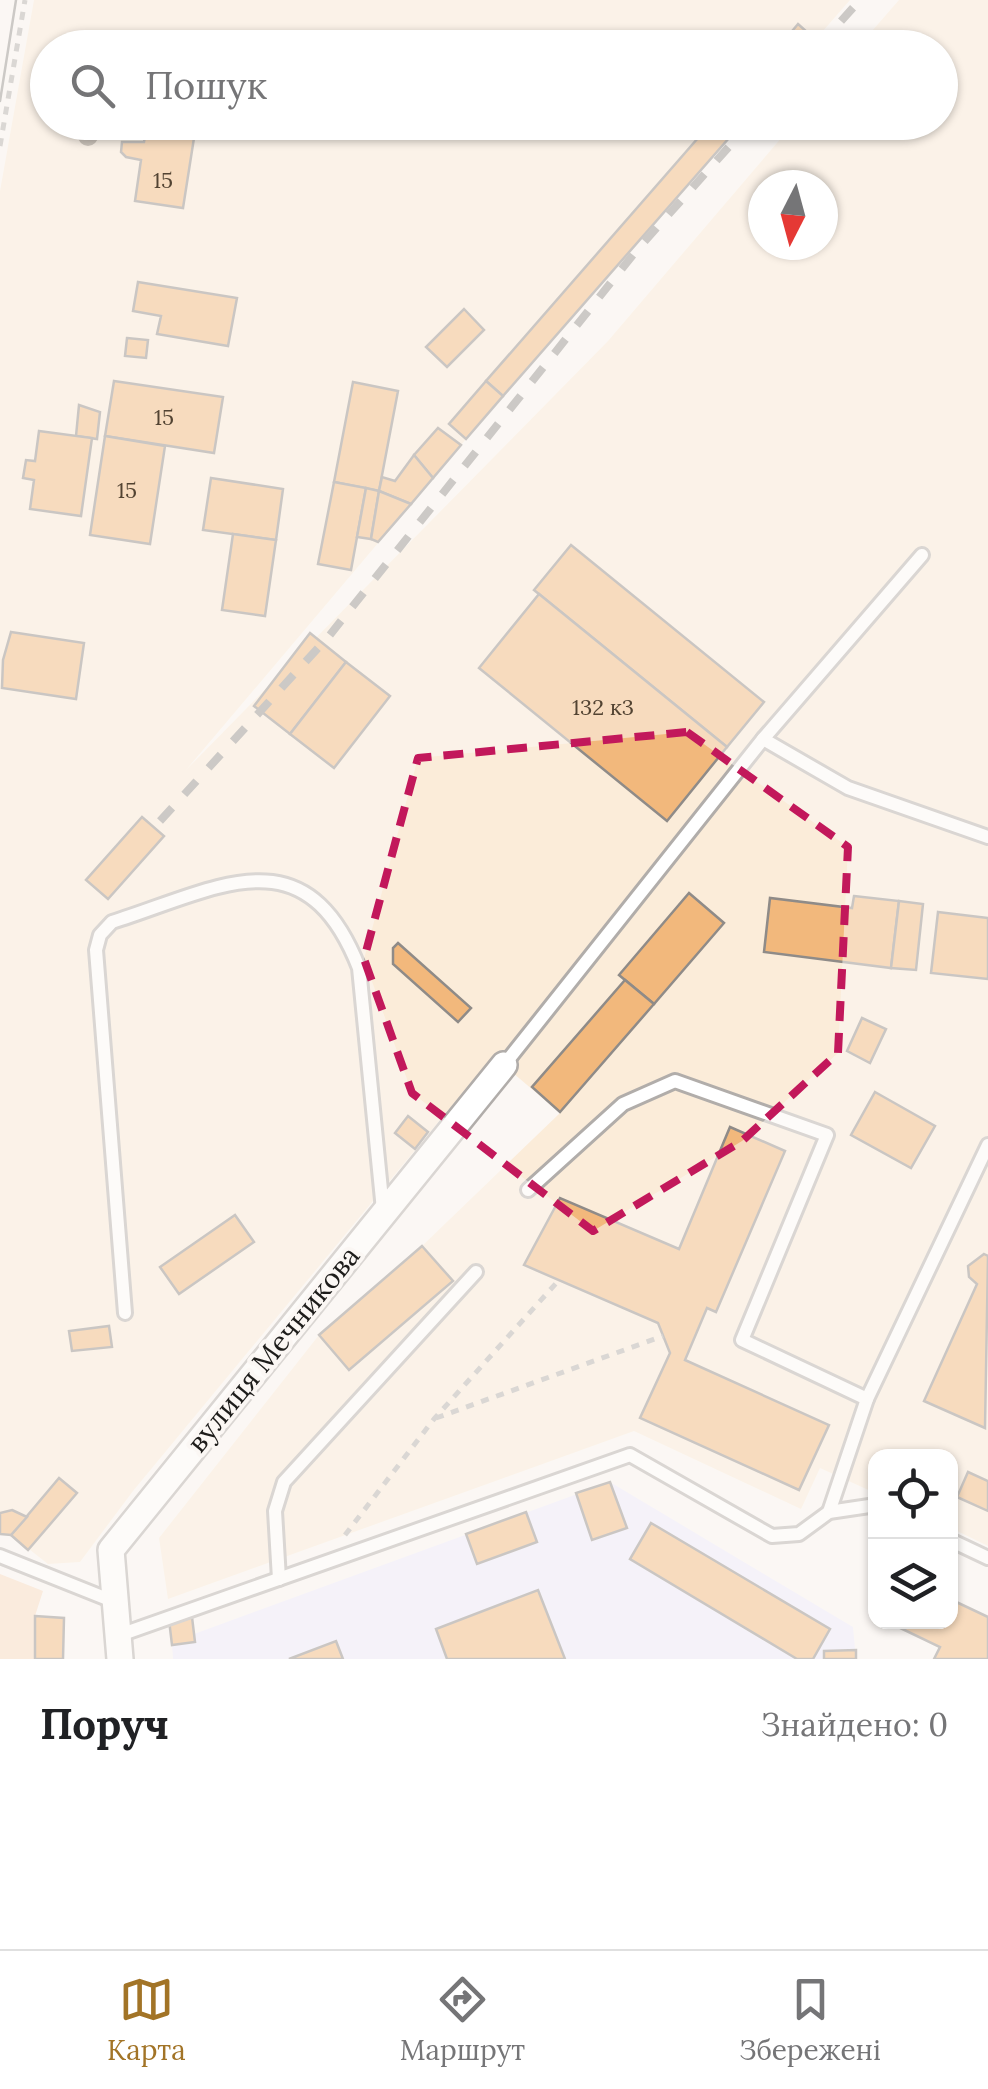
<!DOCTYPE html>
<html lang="uk">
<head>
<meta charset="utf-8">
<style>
  body { margin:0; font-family:Lora,serif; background:#f6f6f6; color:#202124 }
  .controls { position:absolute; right:30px; bottom:30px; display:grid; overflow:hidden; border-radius:20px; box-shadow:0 2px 8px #0004 }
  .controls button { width:90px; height:90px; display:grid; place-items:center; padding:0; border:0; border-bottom:2px solid #e0e0e0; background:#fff; color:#202124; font:50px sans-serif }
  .compass { position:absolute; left:748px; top:170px; width:90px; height:90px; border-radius:50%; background:#fff; box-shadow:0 2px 8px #0004; rotate:186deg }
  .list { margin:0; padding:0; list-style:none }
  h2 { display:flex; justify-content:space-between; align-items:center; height:130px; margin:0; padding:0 40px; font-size:42px }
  h2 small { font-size:32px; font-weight:400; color:#757577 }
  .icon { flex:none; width:55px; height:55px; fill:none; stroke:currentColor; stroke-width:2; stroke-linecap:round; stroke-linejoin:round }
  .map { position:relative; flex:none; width:988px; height:1659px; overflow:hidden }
  .search { position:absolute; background:#fff; box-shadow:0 2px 8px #0004; left:30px; right:30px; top:30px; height:110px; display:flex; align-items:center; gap:25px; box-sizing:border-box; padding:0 35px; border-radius:55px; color:#757577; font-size:38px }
  .sheet { height:290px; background:#fff }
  nav { display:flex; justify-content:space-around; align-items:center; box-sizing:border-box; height:140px; border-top:2px solid #e0e0e0; background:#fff; font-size:28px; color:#757577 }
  nav a { display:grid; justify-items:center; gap:5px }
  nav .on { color:#a27427 }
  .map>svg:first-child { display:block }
  .industrial { fill:#fbecd9; fill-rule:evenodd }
  .education { fill:#eeecfe }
  .green { fill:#f8dbc2 }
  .building { fill:#f2b87c; stroke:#8f8b88; stroke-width:2.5 }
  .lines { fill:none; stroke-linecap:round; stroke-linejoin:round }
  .service-casing { stroke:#b1adaa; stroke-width:18 }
  .minor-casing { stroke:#b1adaa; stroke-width:30 }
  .path { stroke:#b2afad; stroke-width:5; stroke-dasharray:8 8; stroke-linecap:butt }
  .service { stroke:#fff; stroke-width:12 }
  .minor { stroke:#fff; stroke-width:25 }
  .tram { stroke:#93918e; stroke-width:2.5 }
  .rail { stroke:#93918e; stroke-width:8; stroke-dasharray:18 18; stroke-linecap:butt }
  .tree { fill:#968778 }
  .marked { fill:none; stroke:#c2185b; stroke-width:8; stroke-dasharray:20 12; stroke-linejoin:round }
  .labels { text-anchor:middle; stroke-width:8; stroke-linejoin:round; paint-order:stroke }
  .number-label { font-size:22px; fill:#524332 }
  .street-label { font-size:28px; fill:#1d1c1a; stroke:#fbf7f4 }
</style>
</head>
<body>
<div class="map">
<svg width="988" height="1659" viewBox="0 0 988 1659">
  <rect width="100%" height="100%" fill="#fbf7f4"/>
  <path class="industrial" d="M 34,0 L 850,0 L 809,47 L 48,48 L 48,122 L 743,123 L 461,445 L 186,770 L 608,341 L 794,123 L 940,122 L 940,48 L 858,47 L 899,0 L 988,0 L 988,1546 L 951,1528 L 950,1456 L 876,1456 L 875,1493 L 820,1468 L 801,1509 L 634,1431 L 168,1599 L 159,1538 L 319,1335 L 422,1246 L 560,1113 L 493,1056 L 133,1491 L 80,1562 L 48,1564 L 11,1535 L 0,1534 L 0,191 ZM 763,185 L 823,185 L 823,245 L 763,245 Z"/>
  <polygon class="education" points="610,1482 853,1627 856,1659 173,1659 172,1645 194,1642 194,1634"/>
  <polygon class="green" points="0,1574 43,1591 35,1616 35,1659 0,1659"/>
  <g class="building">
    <polygon points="798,24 816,40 809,48 778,48"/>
    <polygon points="712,122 743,122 503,396 486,381"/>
    <polygon points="146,130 194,138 183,208 135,201 141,160 126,157 121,152 122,142 144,142"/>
    <polygon points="138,282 237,298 228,346 157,334 161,316 133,311"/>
    <polygon points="464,309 484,330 447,367 426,347"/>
    <polygon points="127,338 148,340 146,358 125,356"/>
    <polygon points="114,381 223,397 214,453 105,436"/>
    <polygon points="486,381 503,396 466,439 449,424"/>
    <polygon points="353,382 398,391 379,491 334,482"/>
    <polygon points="79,405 100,412 97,439 76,436"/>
    <polygon points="438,428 461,445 433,478 414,455"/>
    <polygon points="39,431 92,438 81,516 30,509 34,480 23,478 26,460 35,461"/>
    <polygon points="105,436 165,446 150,544 90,535"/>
    <polygon points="414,455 433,478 411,504 379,491 382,477 395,481"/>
    <polygon points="211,478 283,489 276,540 203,530"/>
    <polygon points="334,482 366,488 351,570 318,564"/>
    <polygon points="366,488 379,491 371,539 357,537"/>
    <polygon points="379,491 411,504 378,542 371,539"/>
    <polygon points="233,534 276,540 265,616 222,610"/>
    <polygon points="571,545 764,702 727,747 534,590"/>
    <polygon points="539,594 727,747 667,821 479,668"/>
    <polygon points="11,632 84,643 76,699 2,688 3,660"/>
    <polygon points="310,633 346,662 290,734 254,706"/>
    <polygon points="346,662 390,696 334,768 290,734"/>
    <polygon points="142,817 164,836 108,899 86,880"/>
    <polygon points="689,893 724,923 654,1004 619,975"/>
    <polygon points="854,896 899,901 891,968 764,952 770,898 852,908"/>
    <polygon points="899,901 923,904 916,970 891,968"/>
    <polygon points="938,912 988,918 988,979 931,973"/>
    <polygon points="398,943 471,1008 458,1022 393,964 393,948"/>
    <polygon points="625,980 654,1004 560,1112 532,1087"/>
    <polygon points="862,1018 886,1029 870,1063 847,1051"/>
    <polygon points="875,1092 935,1126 911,1168 851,1135"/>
    <polygon points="408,1116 428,1132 415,1149 395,1133"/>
    <polygon points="730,1127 785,1151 716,1312 707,1308 685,1360 829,1425 799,1490 640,1418 670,1353 658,1323 524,1265 560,1198 679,1249"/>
    <polygon points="235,1215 254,1242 179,1294 160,1267"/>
    <polygon points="422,1246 453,1281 349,1370 319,1335"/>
    <polygon points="984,1254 988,1256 985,1428 924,1401 977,1284 969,1277 968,1266"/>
    <polygon points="109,1326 112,1347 72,1351 69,1331"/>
    <polygon points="968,1472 988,1481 988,1511 957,1497"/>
    <polygon points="59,1478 77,1493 28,1550 11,1535"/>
    <polygon points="610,1482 627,1528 592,1540 576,1493"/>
    <polygon points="12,1510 27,1517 11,1535 0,1534 0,1513"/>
    <polygon points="526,1512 537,1542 477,1564 466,1534"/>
    <polygon points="651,1523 830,1629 813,1659 797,1659 630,1559"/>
    <polygon points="538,1590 565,1659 447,1659 436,1629"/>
    <polygon points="950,1599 988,1617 988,1659 934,1659 940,1647 894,1625 895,1622 950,1622"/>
    <polygon points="35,1616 64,1618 63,1659 35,1659"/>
    <polygon points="192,1617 195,1642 172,1645 169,1620"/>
    <polygon points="336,1641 343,1659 289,1659"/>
    <polygon points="856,1650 856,1659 824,1659 824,1651"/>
  </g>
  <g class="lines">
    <g class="service-casing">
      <g id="service">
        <polyline points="763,739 848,788 988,837"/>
        <polyline points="504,1065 763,739 922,555"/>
        <polyline points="528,1190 623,1104 675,1081 827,1135 742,1340 867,1399"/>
        <path d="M 125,1313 L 96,950 L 100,935 L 112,922 C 217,889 305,831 359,968 L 383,1210"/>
        <polyline points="829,1512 867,1399 988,1145"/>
        <polyline points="950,1540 988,1558"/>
        <polyline points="0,1556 115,1602"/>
        <polyline points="279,1579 275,1511 284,1482 476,1272"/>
        <polyline points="117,1636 630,1455 772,1536 799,1534 829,1512 876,1505"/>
      </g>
    </g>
    <g class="minor-casing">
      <polyline id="minor" points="120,1659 111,1550 504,1065"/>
    </g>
    <g class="path">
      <polyline points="0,146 25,0"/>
      <polyline points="436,1418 663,1336"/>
      <polyline points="345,1535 434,1419 559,1280"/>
    </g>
    <use href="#service" class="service"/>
    <use href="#minor" class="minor"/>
    <polyline class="tram" points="0,101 16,0"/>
    <g class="rail">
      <polyline points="817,48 860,0"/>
      <polyline points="160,821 329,636 636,251 751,122"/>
    </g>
  </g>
  <circle class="tree" cx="88" cy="136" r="10"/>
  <path d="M0 0H988V1659H0ZM 687,732 L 848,847 L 838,1053 L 742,1141 L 593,1231 L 412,1093 L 364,959 L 418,758 Z" fill="#fbf7f4" fill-opacity=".55" fill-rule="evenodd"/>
  <path class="marked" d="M 687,732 L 848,847 L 838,1053 L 742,1141 L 593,1231 L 412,1093 L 364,959 L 418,758 Z"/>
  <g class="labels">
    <g class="number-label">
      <text x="163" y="188">15</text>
      <text x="164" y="425">15</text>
      <text x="127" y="498">15</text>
      <text x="603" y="715">132 к3</text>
    </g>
    <g class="street-label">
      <text transform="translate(273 1349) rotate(-51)" y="10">вулиця Мечникова</text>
    </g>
  </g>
</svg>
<div class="controls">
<button><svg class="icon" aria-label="locate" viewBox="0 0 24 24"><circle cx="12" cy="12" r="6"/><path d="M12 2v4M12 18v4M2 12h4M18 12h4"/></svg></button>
<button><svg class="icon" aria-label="layers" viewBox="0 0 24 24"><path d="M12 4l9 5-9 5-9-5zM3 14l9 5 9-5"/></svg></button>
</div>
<svg class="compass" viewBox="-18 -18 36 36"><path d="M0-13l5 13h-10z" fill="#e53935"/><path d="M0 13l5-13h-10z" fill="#757577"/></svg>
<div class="search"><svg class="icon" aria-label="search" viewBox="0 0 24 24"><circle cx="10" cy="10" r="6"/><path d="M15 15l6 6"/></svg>Пошук</div>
</div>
<section class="sheet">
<h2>Поруч<small>Знайдено: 0</small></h2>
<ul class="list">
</ul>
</section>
<nav>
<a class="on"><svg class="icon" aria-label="map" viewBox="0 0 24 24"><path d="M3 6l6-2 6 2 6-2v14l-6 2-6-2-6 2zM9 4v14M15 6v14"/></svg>Карта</a>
<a><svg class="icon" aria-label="directions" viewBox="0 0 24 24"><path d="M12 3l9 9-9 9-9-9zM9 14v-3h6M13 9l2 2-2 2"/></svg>Маршрут</a>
<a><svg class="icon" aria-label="saved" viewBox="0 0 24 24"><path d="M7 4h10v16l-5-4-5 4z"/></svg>Збережені</a>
</nav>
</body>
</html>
